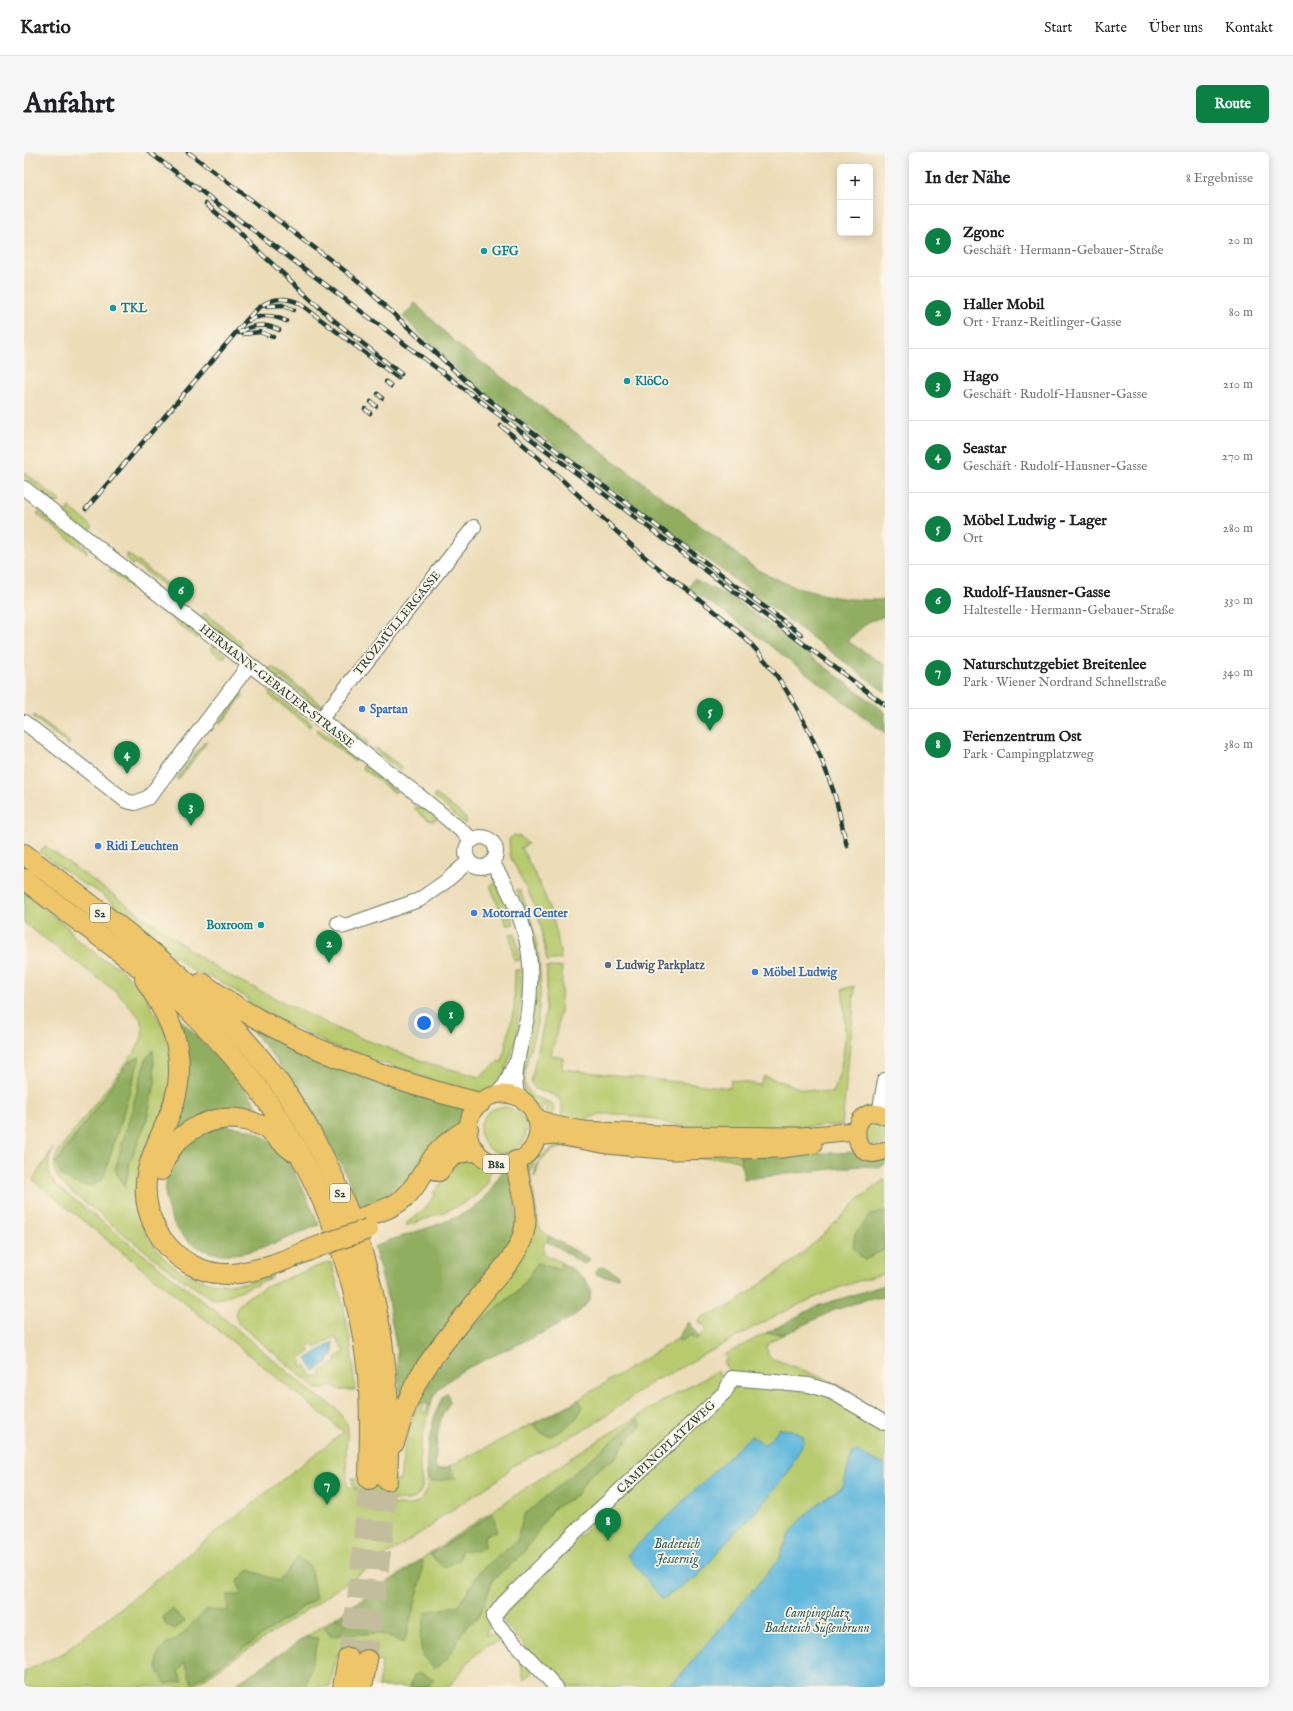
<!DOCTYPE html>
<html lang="de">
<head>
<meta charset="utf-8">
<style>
  body { margin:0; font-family:"IM FELL English",serif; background:#f6f6f6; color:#202124 }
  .controls { position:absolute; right:12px; top:12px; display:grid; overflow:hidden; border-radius:6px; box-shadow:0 2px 10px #0003 }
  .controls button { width:36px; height:36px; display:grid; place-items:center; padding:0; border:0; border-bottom:1px solid #e0e0e0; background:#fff; color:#202124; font:20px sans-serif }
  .you { position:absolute; left:400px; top:871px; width:14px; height:14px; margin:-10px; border:3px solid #fff; border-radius:50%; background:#1a73e8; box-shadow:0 0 0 6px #1a73e833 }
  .badge { display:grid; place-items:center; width:26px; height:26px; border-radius:50%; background:#0b8043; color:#fff; font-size:13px; font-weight:700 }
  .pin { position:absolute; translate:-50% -33px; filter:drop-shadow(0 1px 2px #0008) }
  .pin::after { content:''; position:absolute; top:21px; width:14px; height:12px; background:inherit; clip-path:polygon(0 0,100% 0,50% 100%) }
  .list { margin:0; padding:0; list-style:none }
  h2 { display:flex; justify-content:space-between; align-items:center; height:52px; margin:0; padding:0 16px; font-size:17px }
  h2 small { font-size:13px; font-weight:400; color:#757577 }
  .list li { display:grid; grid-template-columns:26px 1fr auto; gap:12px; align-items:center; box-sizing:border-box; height:72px; padding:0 16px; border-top:1px solid #e0e0e0 }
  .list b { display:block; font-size:15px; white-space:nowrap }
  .list p { margin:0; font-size:13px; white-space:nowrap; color:#757577 }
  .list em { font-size:13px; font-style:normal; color:#757577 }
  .map { position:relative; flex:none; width:861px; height:1535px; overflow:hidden; border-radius:6px }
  header { display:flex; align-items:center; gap:24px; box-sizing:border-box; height:56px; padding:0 20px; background:#fff; border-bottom:1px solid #e0e0e0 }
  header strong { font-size:19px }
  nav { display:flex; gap:22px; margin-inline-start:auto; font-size:14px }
  .intro { display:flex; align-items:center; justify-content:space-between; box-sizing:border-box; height:96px; padding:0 24px }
  h1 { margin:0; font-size:28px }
  .button { padding:10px 18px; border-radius:6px; background:#0b8043; color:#fff; font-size:14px; font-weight:700 }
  main { display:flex; gap:24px; padding:0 24px }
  aside { flex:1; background:#fff; border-radius:6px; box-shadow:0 2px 10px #0003 }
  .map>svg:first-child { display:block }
  .green { fill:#b7ca6e; stroke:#6b8451; fill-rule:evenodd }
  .forest { fill:#91ae61; stroke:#58764a }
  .water { fill:#60b8dd; stroke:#407a88 }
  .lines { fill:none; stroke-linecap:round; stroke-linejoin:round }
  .highway-tunnel { stroke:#c3bd9e; stroke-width:20; stroke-dasharray:20 10; stroke-linecap:butt }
  .minor-casing { stroke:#677563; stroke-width:16 }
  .major-casing { stroke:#677563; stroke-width:19 }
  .highway-casing { stroke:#677563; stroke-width:22 }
  .minor { stroke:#fff; stroke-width:14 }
  .major { stroke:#eec569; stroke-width:17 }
  .highway { stroke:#eec569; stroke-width:20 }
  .rail-casing { stroke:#1f3d34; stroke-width:4.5 }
  .rail { stroke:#fcf5e5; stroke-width:3; stroke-dasharray:9; stroke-linecap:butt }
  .highway-bridge-casing { stroke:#677563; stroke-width:22; stroke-linecap:butt }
  .highway-bridge { stroke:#eec569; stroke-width:20 }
  .culture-dot { fill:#0f9aa8; stroke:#fcf5e5; stroke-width:1.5 }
  .shop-dot { fill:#3f7fe0; stroke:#fcf5e5; stroke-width:1.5 }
  .service-dot { fill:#5c6f8a; stroke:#fcf5e5; stroke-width:1.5 }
  .labels { text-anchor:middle; stroke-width:3.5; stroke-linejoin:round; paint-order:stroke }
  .shield { fill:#fcf5e5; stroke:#617469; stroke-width:1 }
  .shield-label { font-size:11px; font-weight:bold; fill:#1f3d34 }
  .culture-label { font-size:12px; font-weight:bold; fill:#0d838f; stroke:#fcf5e5; text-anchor:start }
  .street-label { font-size:12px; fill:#1f3d34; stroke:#fcf5e5 }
  .shop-label { font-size:12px; font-weight:bold; fill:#366cbe; stroke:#fcf5e5; text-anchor:start }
  .service-label { font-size:12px; font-weight:bold; fill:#4e5e75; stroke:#fcf5e5; text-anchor:start }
  .water-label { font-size:13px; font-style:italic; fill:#2f5c5e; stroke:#fcf5e5 }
</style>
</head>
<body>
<header>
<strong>Kartio</strong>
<nav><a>Start</a><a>Karte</a><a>Über uns</a><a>Kontakt</a></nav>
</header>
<div class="intro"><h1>Anfahrt</h1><a class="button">Route</a></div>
<main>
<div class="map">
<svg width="861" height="1535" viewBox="0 0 861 1535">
  <rect width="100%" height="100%" fill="#fcf5e5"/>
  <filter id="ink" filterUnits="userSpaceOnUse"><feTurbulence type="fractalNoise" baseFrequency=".025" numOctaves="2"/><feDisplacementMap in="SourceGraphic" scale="8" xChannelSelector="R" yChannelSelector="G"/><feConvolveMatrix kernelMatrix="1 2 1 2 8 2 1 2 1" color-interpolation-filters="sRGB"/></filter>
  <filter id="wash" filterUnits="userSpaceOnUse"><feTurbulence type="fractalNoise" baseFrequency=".012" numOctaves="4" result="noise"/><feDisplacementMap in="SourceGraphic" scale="16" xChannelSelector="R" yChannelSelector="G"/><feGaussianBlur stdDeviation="0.9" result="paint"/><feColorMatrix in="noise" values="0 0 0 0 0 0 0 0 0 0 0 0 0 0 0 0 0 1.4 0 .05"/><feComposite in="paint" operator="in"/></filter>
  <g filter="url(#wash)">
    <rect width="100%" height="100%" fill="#ecddb9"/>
    <g class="green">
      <polygon points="0,320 37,349 34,351 0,325"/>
      <polygon points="45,355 69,375 67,377 62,378 43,363 45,360 43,357"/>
      <polygon points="15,359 34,374 36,371 58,389 57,392 62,396 63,401 13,362"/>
      <polygon points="103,401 162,447 160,450 111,411 107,413 103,406"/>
      <polygon points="87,416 117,438 116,442 85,418"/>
      <polygon points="126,447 149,464 151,462 176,482 173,487 124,448"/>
      <polygon points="181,461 218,491 215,495 177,466"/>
      <polygon points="189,493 203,503 201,505 196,505 186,497"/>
      <polygon points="248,514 298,553 286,552 282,548 283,545 256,525 254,527 244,519"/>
      <polygon points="245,539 287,571 286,575 246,544"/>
      <polygon points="218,541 219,544 197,572 195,571"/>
      <polygon points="309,562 344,590 341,594 311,572"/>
      <polygon points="10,563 46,591 45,593 9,565"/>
      <polygon points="294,577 310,589 311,587 333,604 331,610 292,580"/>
      <polygon points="181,589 183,590 154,628 152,627"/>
      <polygon points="352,596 378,615 376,619 350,598"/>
      <polygon points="340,613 373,639 371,641 338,616"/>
      <polygon points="412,642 440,664 443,668 441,672 410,645"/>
      <path d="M 392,654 L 396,657 L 399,655 L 413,667 C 406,674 396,661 390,656 Z"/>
      <path d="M 490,683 L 497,685 L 504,692 L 497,696 C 518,732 532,765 537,807 L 523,809 L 517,774 L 509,750 L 486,704 L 485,687 Z"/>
      <path d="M 21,694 L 180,808 L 210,826 L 318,879 L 404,911 L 456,925 L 475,909 L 478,910 L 490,856 L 491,818 L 497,818 L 497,845 L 493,872 L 495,873 L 492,888 L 478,928 L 468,937 L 455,943 L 414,933 L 408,928 L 366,913 L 349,910 L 311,895 L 226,854 L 223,846 L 192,827 L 172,821 L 103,766 C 91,753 76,738 59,732 L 16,700 Z"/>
      <polygon points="471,730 479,743 490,772 483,774 467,736 467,733"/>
      <path d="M 492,737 L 496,738 C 514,781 521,825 513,871 C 510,887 499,915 500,931 L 508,944 L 528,951 L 530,955 L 527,967 L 521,961 L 523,953 L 519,953 L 517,961 L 500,939 L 499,933 L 501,760 Z"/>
      <path d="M 0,741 L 45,776 L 51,786 L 80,808 L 95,815 L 119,839 L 146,889 L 147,935 L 115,1052 L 118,1073 L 124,1086 L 140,1106 L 156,1119 L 174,1127 L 188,1131 L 203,1132 L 221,1131 L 249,1123 L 249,1125 L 199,1146 L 191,1147 L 185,1145 L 149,1121 L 45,1038 C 32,1026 26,1018 34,1000 L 112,898 L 118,885 L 119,877 L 116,866 L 91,839 L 0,771 ZM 129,899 L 131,930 L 122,970 L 106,1010 L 101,1035 L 122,907 ZM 115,905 L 79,1027 L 32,1011 L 105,910 Z"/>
      <polygon points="491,781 496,808 490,809 486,782"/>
      <path d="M 523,815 L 538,815 C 538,845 536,874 527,903 L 539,906 L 538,917 L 706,936 L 707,928 L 736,933 L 740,924 L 778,937 L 809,941 C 823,901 823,879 818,837 L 830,834 L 829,863 L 818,973 L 696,979 L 649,973 L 630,967 L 592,962 L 576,962 L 552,971 L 536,969 C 537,964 539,957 538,953 C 536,941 519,941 511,937 L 507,930 L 522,859 Z"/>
      <circle cx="479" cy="978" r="23"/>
      <polygon points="847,968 861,971 861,992 845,994 837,978"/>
      <path d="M 533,989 L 717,1004 L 717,1010 L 702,1006 L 626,1006 L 544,995 C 530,996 520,1001 514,1014 C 513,1018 513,1023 510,1025 C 511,1011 518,1001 531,995 Z"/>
      <polygon points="524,990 513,1004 506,1019 513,1066 516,1076 520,1081 525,1084 523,1090 520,1091 519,1099 522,1103 537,1110 537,1118 513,1111 506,1123 495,1138 439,1183 491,1116 502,1015 516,995"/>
      <path d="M 29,996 C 22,1012 23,1022 34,1035 L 190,1158 L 289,1241 L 313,1257 L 322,1270 L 324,1277 L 322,1296 L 323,1334 L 333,1338 L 329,1333 L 328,1326 L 376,1329 C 379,1299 384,1278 395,1250 L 400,1252 L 398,1259 L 402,1261 L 404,1253 L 407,1253 C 401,1273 395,1296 396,1317 C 396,1323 399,1329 398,1335 C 397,1340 394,1345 389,1347 C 379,1351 363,1346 352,1346 C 377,1358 408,1359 403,1322 L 412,1317 L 422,1316 L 547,1252 L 653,1187 L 664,1170 L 673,1186 L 682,1179 L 678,1171 L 675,1172 L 675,1169 L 678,1165 L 706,1154 L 769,1109 L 796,1086 L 836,1046 L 861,1027 L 861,1060 L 846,1063 L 840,1108 L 861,1097 L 861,1122 C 805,1134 746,1166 696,1194 C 674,1205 654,1219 631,1228 L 569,1273 L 490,1313 L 475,1327 L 411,1369 L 411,1371 L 168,1535 L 0,1535 L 0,1520 L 41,1500 L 282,1309 L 320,1280 L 9,1028 Z"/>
      <path d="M 449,1008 L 465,1016 C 474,1047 402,1066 382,1074 L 381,1072 L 399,1059 L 410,1045 L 410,1040 L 433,1010 Z"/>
      <path d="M 307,1110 L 320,1157 L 327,1194 L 331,1238 L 317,1238 L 307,1233 L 301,1237 L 293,1237 L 214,1171 C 212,1165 211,1158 215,1153 C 229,1136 276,1122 297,1113 ZM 311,1184 L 321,1200 L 312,1205 L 313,1210 L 296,1220 L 298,1224 L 294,1226 L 292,1223 L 289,1225 L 281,1213 L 278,1215 L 276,1211 L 278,1209 L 276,1206 L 287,1199 L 284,1195 L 289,1192 L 292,1196 Z"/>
      <polygon points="742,1181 760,1182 746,1190 742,1195 745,1205 809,1230 826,1240 828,1244 812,1238 711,1222 705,1219 699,1210 703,1208 700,1203"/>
      <polygon points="694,1219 699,1229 697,1238 467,1463 462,1483 472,1482 482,1487 511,1519 500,1528 496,1509 478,1490 463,1493 447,1507 425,1535 354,1535 358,1510 313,1502 306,1535 208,1535 560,1297 644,1246"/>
      <path d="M 726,1231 L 788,1238 L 808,1245 L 861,1275 L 861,1313 L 831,1299 C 824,1307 823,1324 819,1335 L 805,1343 L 758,1395 L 756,1406 L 654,1526 L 642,1535 L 538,1535 L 476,1466 L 485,1453 L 708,1236 ZM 755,1277 L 767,1278 L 779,1284 L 765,1319 L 731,1361 L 709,1382 L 674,1424 L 638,1447 L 728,1284 L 740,1293 L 743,1291 Z"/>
    </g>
    <g class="forest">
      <path d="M 391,151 L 433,192 L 705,395 C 734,426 786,443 827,447 C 838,448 850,448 861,448 L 861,464 L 844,470 L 823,489 L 861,513 L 861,540 L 447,231 L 379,165 Z"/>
      <polygon points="670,427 715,450 861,560 861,581 731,482 665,436"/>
      <path d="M 212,860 L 444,955 L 438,969 L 370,1043 L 337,1057 C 331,1041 324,1027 317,1012 C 289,955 254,908 212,860 Z"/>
      <polygon points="154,865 203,915 223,939 248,975 226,965 144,991 151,868"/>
      <polygon points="129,898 131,930 122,970 106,1010 101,1036 91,1018 122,907"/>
      <path d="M 116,905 L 79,1027 L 68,1034 C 50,1032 38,1030 32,1011 L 105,910 Z"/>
      <path d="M 201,974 C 210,976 224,975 232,980 C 266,1000 280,1039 295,1073 C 266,1084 230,1104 199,1102 C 154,1100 130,1052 147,1013 C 148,1009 150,1005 152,1002 C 155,997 172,982 178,980 C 185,977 194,976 201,974 Z"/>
      <polygon points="834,1000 861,1005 861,1012 855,1015 835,1014 720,1027 717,1010 717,1004"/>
      <path d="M 484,1018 L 486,1019 L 495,1081 L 382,1240 L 376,1240 L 372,1194 L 364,1148 L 350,1095 L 358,1091 C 385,1081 440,1068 459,1048 C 467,1039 471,1029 478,1020 Z"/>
      <polygon points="861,1060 861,1097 840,1108 829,1095 831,1082 846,1063"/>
      <path d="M 525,1084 L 527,1085 L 566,1107 L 562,1112 C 549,1109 539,1095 523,1090 Z"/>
      <path d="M 537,1110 C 545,1115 556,1121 562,1129 C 576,1146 554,1162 541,1170 L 437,1219 L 416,1235 L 409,1245 L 407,1253 L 395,1250 L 413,1217 L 439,1183 L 495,1138 L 506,1123 L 513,1111 L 536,1118 Z"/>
      <polygon points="580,1114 594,1123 594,1126 580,1125 570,1121 574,1116"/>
      <polygon points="861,1133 861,1145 844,1147 811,1158 760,1182 742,1181 793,1154"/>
      <polygon points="664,1170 675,1185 670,1188 667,1183 657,1189 653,1187"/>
      <path d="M 423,1240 L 426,1250 L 418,1264 L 414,1279 L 411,1313 L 412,1317 L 422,1316 L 426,1313 L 432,1326 L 407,1330 C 405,1327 403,1324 403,1321 C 400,1306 410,1250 423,1240 Z"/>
      <path d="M 555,1248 L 559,1254 C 553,1270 541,1276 527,1284 L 519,1282 L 509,1272 Z"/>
      <polygon points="614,1267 618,1273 601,1290 591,1306 563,1325 554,1342 528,1358 498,1403 469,1427 456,1463 441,1476 424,1506 410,1517 398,1503 396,1484 402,1461 435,1453 457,1418 493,1389 500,1363"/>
      <polygon points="469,1361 473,1379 460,1384 461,1394 453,1399 437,1398 436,1408 420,1415 406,1403"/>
      <polygon points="273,1406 286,1414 292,1446 168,1532 161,1510 154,1520 159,1529 142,1532 133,1517 134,1502 143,1491 151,1489 182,1458 204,1459 203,1443 218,1443 213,1429 225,1418 255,1429"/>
      <polygon points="399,1408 397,1429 380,1491 354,1481 306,1484 300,1475"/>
      <polygon points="148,1457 161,1469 151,1477 141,1472 139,1465"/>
      <polygon points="281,1485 294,1486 282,1535 208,1535"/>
      <polygon points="396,1521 410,1527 404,1535 386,1535 390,1523"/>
    </g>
    <g class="water">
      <polygon points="309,1190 309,1203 304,1206 305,1210 290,1219 282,1207"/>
      <polygon points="755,1277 767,1278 779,1284 780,1289 765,1319 731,1361 709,1382 674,1424 638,1447 603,1403 727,1284 740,1293 743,1291"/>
      <path d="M 831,1299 L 861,1313 L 861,1535 L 642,1535 L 654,1526 L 756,1406 C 763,1376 793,1349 819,1335 C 822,1327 826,1303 831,1299 Z"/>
    </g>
  </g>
  <g filter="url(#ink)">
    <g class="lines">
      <g class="highway-tunnel">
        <polyline points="324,1506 333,1447 345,1327"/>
        <polyline points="343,1508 359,1385 363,1328"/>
      </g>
      <g class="minor-casing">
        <g id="minor">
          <polyline points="0,336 72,394 393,642 449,688"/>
          <polyline points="296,568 450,375"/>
          <polyline points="0,570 102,649 111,651 125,645 225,513"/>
          <circle cx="457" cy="700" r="15"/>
          <path d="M 468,710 C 488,742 503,774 506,812 C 507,830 506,848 503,866 C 499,886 484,930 496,947"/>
          <polyline points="314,771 321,774 395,748 421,730 445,709"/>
          <polyline points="472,943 481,933 490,913"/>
          <polyline points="855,962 861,928"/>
          <polyline points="532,1535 474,1473 469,1465 479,1452 549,1382 701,1240 708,1226 785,1233 808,1240 861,1271"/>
        </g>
      </g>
      <g class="major-casing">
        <g id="major">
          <circle cx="479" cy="977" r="35"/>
          <path d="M 861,964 C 824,946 823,1017 861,998"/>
          <polyline points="511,965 531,973 560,978 654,983 778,984 832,979"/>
          <polyline points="513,985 529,983 583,993 648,999 758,997 789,993"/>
        </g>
      </g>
      <g class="highway-casing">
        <g id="highway">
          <path d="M 0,702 C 71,757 148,810 210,876 C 295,966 348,1090 361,1213 C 365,1251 365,1289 363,1328"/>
          <path d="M 0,727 C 56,772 118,812 169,862 C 266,955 327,1080 343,1213 C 347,1251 346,1289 345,1327"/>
          <path d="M 121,827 C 139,857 155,879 155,916 C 156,958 131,984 123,1022 C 113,1075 159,1130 215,1121 C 245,1117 274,1102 301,1092"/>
          <path d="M 178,831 C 255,888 363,929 456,951"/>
          <path d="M 137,1018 C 149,976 198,954 238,974 C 250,981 258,991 269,999"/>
          <path d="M 415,1019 C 425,1004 433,999 451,999"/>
          <path d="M 340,1065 C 354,1060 369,1056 381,1045 C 394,1033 401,1016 412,1002 C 421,992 432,984 444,977"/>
          <path d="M 370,1291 C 378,1266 385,1240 400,1218 C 419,1189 442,1163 463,1136 C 478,1118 497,1100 501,1075 C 504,1053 494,1031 492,1009"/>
          <polyline points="319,1535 324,1506"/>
          <polyline points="338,1535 343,1508"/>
        </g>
      </g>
      <use href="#minor" class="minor"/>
      <use href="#major" class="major"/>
      <use href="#highway" class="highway"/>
      <g class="rail-casing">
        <g id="rail">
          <polyline points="125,0 861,553"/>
          <polyline points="164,0 333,128 453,239"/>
          <polyline points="182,52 203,70 307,166 377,222"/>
          <polyline points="243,154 258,153 270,158"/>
          <path d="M 224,169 C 236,162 249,163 262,169"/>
          <path d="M 215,181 C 228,172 241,171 255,178"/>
          <polyline points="219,182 236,180 249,185"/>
          <polyline points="362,230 367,234"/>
          <polyline points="456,241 778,483"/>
          <polyline points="354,242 358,246"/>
          <polyline points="347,250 352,254"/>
          <polyline points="341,257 346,261"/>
          <path d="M 477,274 C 525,312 568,358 615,400 C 644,426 678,447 707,473 C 756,515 788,577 809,638 C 815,656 818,675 823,694"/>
          <path d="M 62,357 L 226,164 C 240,149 255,142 275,151 L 374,226"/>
        </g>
      </g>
      <use href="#rail" class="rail"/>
      <g class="highway-bridge-casing">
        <polyline id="highway-bridge" points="301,1092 344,1077"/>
      </g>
      <use href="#highway-bridge" class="highway-bridge"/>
    </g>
  </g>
  <g class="culture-dot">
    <circle cx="460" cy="99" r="4"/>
    <circle cx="89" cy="156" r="4"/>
    <circle cx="603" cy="229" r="4"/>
    <circle cx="237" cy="773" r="4"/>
  </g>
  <g class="shop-dot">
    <circle cx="338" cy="557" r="4"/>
    <circle cx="74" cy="694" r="4"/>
    <circle cx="450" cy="761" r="4"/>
    <circle cx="731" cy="820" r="4"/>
  </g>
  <circle class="service-dot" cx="584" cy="813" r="4"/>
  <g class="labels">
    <g class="shield">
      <rect x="66" y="752" width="20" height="18" rx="3"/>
      <rect x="459" y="1003" width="26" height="18" rx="3"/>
      <rect x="306" y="1032" width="20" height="18" rx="3"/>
    </g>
    <g class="shield-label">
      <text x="76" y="765">S2</text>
      <text x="472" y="1016">B8a</text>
      <text x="316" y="1045">S2</text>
    </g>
    <g class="culture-label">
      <text x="468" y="103">GFG</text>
      <text x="97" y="160">TKL</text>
      <text x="611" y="233">KlöCo</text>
      <text x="229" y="777" text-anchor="end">Boxroom</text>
    </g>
    <g class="street-label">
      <text transform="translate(373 471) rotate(-51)" y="4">TRÖZMÜLLERGASSE</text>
      <text transform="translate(253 534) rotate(38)" y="4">HERMANN-GEBAUER-STRASSE</text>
      <text transform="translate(642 1295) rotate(-43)" y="4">CAMPINGPLATZWEG</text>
    </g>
    <g class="shop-label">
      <text x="346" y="561">Spartan</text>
      <text x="82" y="698">Ridi Leuchten</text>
      <text x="458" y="765">Motorrad Center</text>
      <text x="739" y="824">Möbel Ludwig</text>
    </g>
    <g class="service-label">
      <text x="592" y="817">Ludwig Parkplatz</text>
    </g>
    <g class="water-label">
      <text x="653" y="1396">Badeteich<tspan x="653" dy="15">Jessernig</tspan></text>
      <text x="793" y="1465">Campingplatz<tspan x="793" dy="15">Badeteich Süßenbrunn</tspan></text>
    </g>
  </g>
</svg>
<div class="controls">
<button>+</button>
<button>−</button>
</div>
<div class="you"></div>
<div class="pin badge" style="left:427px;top:882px">1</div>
<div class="pin badge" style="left:305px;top:811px">2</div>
<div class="pin badge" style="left:167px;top:674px">3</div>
<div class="pin badge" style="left:103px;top:622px">4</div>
<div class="pin badge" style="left:686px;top:579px">5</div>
<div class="pin badge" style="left:157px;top:458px">6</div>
<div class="pin badge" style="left:303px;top:1353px">7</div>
<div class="pin badge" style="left:584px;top:1389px">8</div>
</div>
<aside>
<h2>In der Nähe<small>8 Ergebnisse</small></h2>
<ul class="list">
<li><span class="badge">1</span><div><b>Zgonc</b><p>Geschäft · Hermann-Gebauer-Straße</p></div><em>20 m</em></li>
<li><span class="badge">2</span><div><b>Haller Mobil</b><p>Ort · Franz-Reitlinger-Gasse</p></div><em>80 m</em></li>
<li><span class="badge">3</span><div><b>Hago</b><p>Geschäft · Rudolf-Hausner-Gasse</p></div><em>210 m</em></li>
<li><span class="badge">4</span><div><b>Seastar</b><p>Geschäft · Rudolf-Hausner-Gasse</p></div><em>270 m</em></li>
<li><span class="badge">5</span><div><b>Möbel Ludwig - Lager</b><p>Ort</p></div><em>280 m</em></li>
<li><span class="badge">6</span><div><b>Rudolf-Hausner-Gasse</b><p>Haltestelle · Hermann-Gebauer-Straße</p></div><em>330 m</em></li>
<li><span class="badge">7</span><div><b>Naturschutzgebiet Breitenlee</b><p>Park · Wiener Nordrand Schnellstraße</p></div><em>340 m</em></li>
<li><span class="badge">8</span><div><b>Ferienzentrum Ost</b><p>Park · Campingplatzweg</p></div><em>380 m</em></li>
</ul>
</aside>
</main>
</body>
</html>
